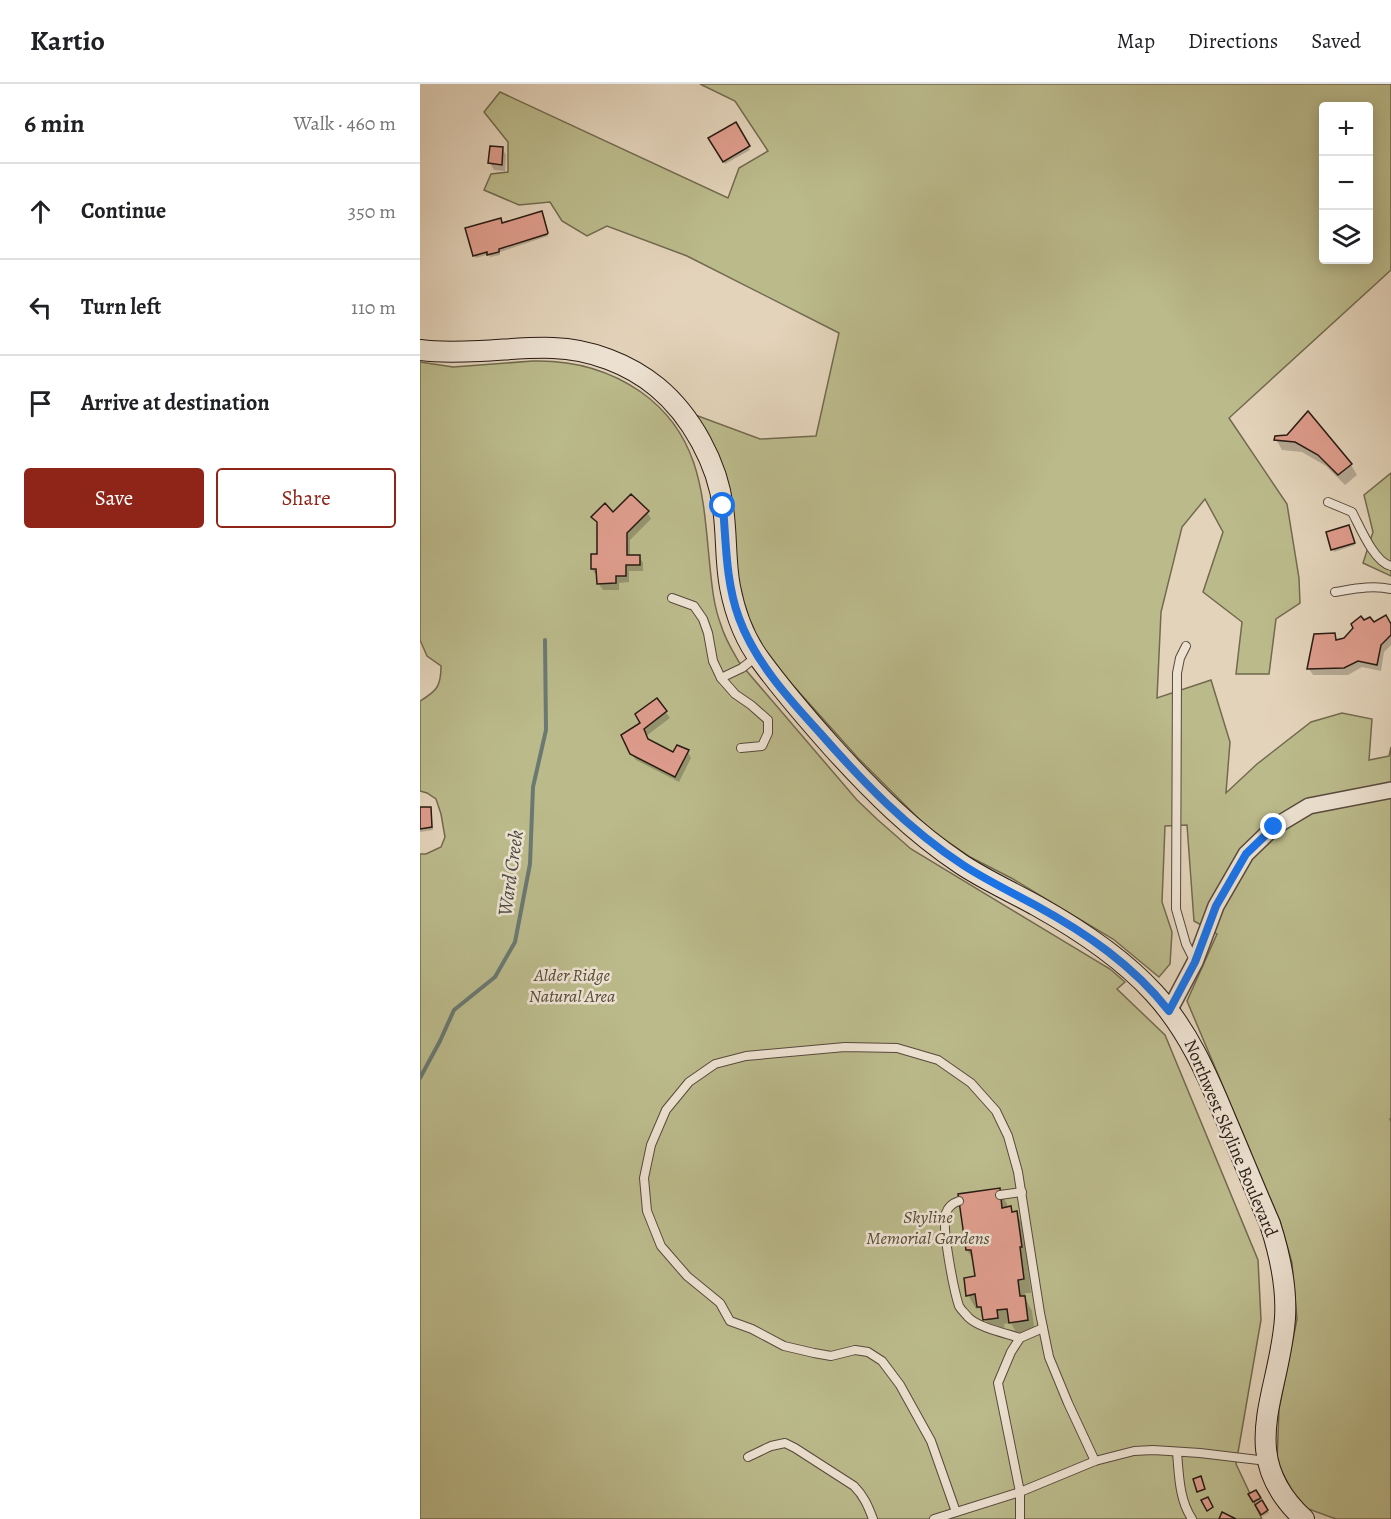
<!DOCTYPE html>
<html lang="en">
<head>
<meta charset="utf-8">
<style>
  body { margin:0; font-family:Alegreya,serif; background:#f6f6f6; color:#202124 }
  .controls { position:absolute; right:18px; top:18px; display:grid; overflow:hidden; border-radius:6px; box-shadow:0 3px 15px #0003 }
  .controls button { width:54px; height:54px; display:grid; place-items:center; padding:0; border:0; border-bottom:2px solid #e0e0e0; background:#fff; color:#202124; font:30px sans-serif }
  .stop { position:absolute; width:18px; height:18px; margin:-14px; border:4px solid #1a73e8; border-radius:50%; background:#fff }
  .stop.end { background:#1a73e8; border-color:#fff; box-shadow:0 2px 6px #0008 }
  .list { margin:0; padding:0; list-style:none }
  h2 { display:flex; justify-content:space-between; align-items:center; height:78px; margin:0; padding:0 24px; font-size:26px }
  h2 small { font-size:20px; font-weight:400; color:#757577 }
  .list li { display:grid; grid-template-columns:39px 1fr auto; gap:18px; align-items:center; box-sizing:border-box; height:96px; padding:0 24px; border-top:2px solid #e0e0e0 }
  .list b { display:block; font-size:22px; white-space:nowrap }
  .list em { font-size:20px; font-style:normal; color:#757577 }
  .actions { display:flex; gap:12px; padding:18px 24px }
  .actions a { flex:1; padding:14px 0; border:2px solid #8f2418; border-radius:6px; text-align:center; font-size:21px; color:#8f2418 }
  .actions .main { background:#8f2418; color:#fff }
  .icon { flex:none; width:33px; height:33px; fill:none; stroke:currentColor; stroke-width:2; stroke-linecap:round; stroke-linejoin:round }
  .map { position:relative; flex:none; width:971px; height:1435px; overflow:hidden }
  header { display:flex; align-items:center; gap:36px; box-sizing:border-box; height:84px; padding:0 30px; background:#fff; border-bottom:2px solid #e0e0e0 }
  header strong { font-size:28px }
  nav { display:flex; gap:33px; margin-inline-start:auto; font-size:21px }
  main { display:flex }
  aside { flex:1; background:#fff }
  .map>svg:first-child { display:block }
  .green { fill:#bbba8b; stroke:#726a4f; stroke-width:1.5; fill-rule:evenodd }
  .shadow { fill:#0003 }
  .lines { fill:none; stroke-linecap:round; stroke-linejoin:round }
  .stream { stroke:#6a7972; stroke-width:4 }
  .building { fill:#df9d8d; stroke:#291b13; stroke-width:1.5 }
  .lane-casing { stroke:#58493d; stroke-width:10 }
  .street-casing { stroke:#58493d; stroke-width:18 }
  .secondary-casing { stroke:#291b13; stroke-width:22 }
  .lane { stroke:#ede2d2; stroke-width:8 }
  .street { stroke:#ede2d2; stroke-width:15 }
  .secondary { stroke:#ede2d2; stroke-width:20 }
  .route { stroke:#1a73e8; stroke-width:8 }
  .labels { text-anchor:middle; stroke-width:5; stroke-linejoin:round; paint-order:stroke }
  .park-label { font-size:18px; font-style:italic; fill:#554b37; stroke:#ede2d2 }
  .street-label { font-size:18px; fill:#291b13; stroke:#ede2d2 }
  .water-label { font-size:20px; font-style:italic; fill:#494a43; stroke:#ede2d2 }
</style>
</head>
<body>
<header>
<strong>Kartio</strong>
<nav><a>Map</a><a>Directions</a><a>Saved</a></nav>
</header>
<main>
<aside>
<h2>6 min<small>Walk · 460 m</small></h2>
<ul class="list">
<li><svg class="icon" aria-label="ahead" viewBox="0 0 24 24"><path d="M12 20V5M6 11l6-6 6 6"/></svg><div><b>Continue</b></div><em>350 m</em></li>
<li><svg class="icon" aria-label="left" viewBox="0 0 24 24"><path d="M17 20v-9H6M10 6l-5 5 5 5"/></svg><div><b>Turn left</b></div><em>110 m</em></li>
<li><svg class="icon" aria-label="arrive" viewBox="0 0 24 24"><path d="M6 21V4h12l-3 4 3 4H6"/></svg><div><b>Arrive at destination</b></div></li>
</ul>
<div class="actions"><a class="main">Save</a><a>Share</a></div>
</aside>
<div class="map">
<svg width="971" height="1435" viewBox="0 0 971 1435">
  <rect width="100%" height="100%" fill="#e3d3ba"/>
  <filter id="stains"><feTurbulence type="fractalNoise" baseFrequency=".00333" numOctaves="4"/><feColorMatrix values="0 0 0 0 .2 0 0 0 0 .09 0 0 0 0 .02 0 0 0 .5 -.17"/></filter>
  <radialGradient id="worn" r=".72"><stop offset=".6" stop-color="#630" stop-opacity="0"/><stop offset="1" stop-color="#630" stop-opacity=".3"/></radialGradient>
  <g class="green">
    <path d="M 280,0 L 971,0 L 971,186 L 809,334 L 867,420 L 879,494 L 880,519 L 856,535 L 849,590 L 816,590 L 822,538 L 783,508 L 803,448 L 785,415 L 762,443 L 741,528 L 737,614 L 791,596 L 810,658 L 806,709 L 837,680 L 891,638 L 922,629 L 952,635 L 949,676 L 969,672 L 971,663 L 971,1034 L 970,1035 L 971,1038 L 971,1435 L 916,1435 L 880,1422 L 857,1378 L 859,1325 L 877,1235 L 872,1179 L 860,1137 L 767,917 L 797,850 L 774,837 L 767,741 L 745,742 L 742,818 L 752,848 L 750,880 L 739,893 L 693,855 L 593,795 L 550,773 L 508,744 L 438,674 L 344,569 L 325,531 L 270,329 L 340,355 L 396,352 L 419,249 L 267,172 L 187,142 L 167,152 L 142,137 L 130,118 L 99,121 L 64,106 L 71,90 L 88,88 L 88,58 L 64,28 L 80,8 L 308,114 L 319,84 L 348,67 L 315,17 ZM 904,22 L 948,22 L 948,176 L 904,176 Z"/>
    <path d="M 113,277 C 153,276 188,285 221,308 C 283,352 283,415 290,483 C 292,503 294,523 301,541 C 305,555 312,566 319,578 L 437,716 L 458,736 L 491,765 L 690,885 L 705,898 L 697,905 L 745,951 L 838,1176 L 841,1236 L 816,1380 L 842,1435 L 0,1435 L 0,770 L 6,770 L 21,763 L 25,753 L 21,730 L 16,715 L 7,709 L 0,707 L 0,617 C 17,607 21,602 21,582 L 7,572 L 0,556 L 0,278 L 33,283 Z"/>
    <polygon points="971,389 971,492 943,479 953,448 944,411"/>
  </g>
  <g class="shadow">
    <polygon points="315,40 330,66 305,80 290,54"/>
    <polygon points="82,64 86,71 85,87 74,86 70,79"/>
    <polygon points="122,132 128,152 80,168 80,171 70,173 69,170 56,174 54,171 82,141"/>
    <polygon points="868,353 931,381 937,391 925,401 906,382 882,368 862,366 856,355"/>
    <polygon points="227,428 231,435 210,456 210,473 219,472 223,479 223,487 209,487 209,498 199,499 199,506 183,506 179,500 178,491 176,491 172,485 179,471 179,441 173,433 193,430"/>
    <polygon points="930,446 935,461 914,468 913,465"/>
    <polygon points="944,538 971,543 971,561 964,568 961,587 942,583 928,591 893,591 889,585 914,551 918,557 925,556"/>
    <polygon points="237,616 250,634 226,652 229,657 254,670 268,668 271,674 259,698 216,676 211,669 221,639"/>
    <polygon points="10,724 11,727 13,746 0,748 0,725"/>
    <polygon points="579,1106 587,1120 587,1124 590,1124 593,1129 596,1129 604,1143 609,1177 607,1177 611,1209 605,1209 606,1216 612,1227 615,1250 598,1252 591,1239 584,1240 585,1248 572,1249 560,1224 556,1225 548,1211 557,1193 555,1179 547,1166"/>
    <polygon points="836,1408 849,1429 843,1432 830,1411"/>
  </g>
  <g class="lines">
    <polyline class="stream" points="0,994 20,957 34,926 75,893 95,858 110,780 113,703 126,646 125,556"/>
  </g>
  <g class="building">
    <polygon points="316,38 330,62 303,78 288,54"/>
    <polygon points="70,62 83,63 82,81 68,79"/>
    <polygon points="122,127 128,149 127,150 79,165 79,168 67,171 67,168 53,172 45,144 81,134 82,139"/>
    <polygon points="888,327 932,380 918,391 898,371 875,358 854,356 855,352 867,351"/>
    <polygon points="211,410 229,427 207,449 207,471 220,471 220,481 206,481 206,492 196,492 196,499 177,500 176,485 171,485 171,470 177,470 177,438 171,433 185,419 193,428"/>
    <polygon points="929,441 935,459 911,466 906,448"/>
    <polygon points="966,531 971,540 971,551 961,561 957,581 938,577 924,584 887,585 894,550 915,549 916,556 924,554 933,544 931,540 941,532 944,536 950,533 954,538"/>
    <polygon points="237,614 247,627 224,645 228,655 253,668 257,661 269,666 255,693 210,670 201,651 220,639 215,630"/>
    <polygon points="0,723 11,723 12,743 0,745"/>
    <polygon points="580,1104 582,1124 591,1122 592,1128 597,1127 602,1163 600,1163 604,1195 598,1196 600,1212 605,1212 608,1236 589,1239 587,1225 577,1226 578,1234 563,1236 561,1223 557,1223 555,1210 546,1212 544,1194 555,1192 551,1166 546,1166 538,1110"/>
    <polygon points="781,1392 785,1405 777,1408 773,1395"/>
    <polygon points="836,1406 841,1414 833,1418 828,1410"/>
    <polygon points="788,1413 793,1423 787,1427 781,1416"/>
    <polygon points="842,1416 848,1426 841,1431 835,1421"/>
    <polygon points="802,1428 816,1435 799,1435"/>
  </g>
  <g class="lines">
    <g class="lane-casing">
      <g id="lane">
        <path d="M 908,418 L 932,428 C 940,443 954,478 971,482"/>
        <path d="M 915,508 C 934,505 952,501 971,505"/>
        <polyline points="252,514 274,522 283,535 288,549 293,577 301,594 315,610 331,621 348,636 348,649 342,662 321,664"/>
        <polyline points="766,562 760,574 757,589 756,825 766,860 774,876"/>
        <polyline points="301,594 322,584 336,573"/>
        <polyline points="580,1111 602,1108"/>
        <path d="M 539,1117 C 533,1119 528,1123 526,1129 C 521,1142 534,1207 539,1222 C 541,1226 545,1229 548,1233 C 559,1244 585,1249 600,1254"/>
        <path d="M 757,1368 C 759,1391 759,1415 772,1435"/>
        <path d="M 328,1373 L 351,1362 L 365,1359 L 375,1364 L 434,1402 C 444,1412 448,1422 453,1435"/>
        <polyline points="536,1428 511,1357 480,1301 462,1277 448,1268 435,1266 411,1272 394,1269 364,1262 332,1245 310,1237 300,1219 267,1192 241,1162 227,1127 224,1094 231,1061 246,1026 269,998 295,980 326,972 425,963 477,964 518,976 551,999 576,1027 588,1052 598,1088 620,1229 629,1273 648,1319 675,1377"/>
        <polyline points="514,1435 600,1408 675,1377 714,1367 733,1366 780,1369 847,1377"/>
        <polyline points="600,1435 600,1408 578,1299 591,1268 600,1254 623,1244"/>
      </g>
    </g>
    <g class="street-casing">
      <polyline id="street" points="749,927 775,878 796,822 826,770 854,743 889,722 971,706"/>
    </g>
    <g class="secondary-casing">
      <path id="secondary" d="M 0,266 C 20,269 40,268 60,267 C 84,266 109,263 133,264 C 170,265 209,280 237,303 C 271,331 298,380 303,424 C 307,450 305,477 310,503 C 315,529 325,556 341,577 C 363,607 388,636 413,664 C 452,707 493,748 541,780 C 565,796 592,808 617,822 C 660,846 701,873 734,909 C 768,946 787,990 806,1036 C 821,1071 835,1106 850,1140 C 860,1171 867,1202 865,1234 C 860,1311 814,1371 884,1435"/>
    </g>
    <use href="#lane" class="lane"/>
    <use href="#street" class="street"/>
    <use href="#secondary" class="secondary"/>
  </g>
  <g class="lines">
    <path class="route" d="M 303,422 C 306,459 306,499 319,534 C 335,578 369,615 400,649 C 443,698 488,745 543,781 C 566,796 591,808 615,821 C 666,849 713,881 749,927 L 775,878 L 796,822 L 826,770 L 854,743"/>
  </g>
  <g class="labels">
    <g class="park-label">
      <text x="152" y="897">Alder Ridge<tspan x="152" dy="21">Natural Area</tspan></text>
      <text x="508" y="1139">Skyline<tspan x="508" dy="21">Memorial Gardens</tspan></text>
    </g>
    <g class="street-label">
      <text transform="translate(811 1054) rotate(67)" y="6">Northwest Skyline Boulevard</text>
    </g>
    <g class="water-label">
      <text transform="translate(90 789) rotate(-82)" y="7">Ward Creek</text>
    </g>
  </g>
  <rect width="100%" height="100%" filter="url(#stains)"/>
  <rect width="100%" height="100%" fill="url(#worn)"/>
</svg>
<div class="controls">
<button>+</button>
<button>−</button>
<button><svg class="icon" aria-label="layers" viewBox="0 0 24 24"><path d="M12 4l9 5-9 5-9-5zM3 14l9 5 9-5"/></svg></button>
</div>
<div class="stop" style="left:303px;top:422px"></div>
<div class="stop end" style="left:854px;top:743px"></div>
</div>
</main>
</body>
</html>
